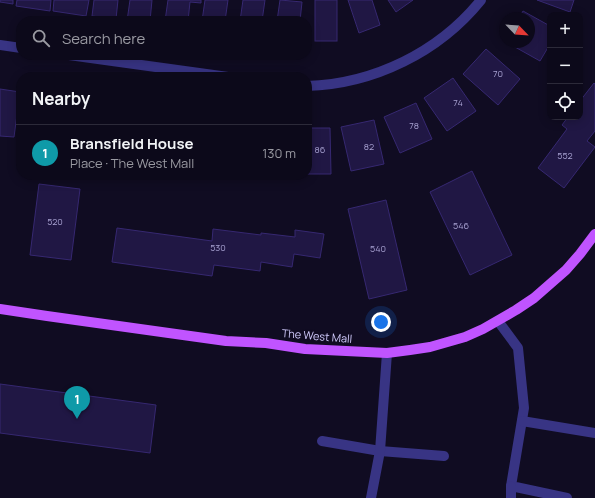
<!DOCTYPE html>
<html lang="en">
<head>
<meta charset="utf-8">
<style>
  body { margin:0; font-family:Manrope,sans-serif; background:#1a1727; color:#f1f3f6 }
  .controls { position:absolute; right:12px; top:12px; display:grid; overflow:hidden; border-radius:8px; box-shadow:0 2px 10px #0003 }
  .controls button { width:36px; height:36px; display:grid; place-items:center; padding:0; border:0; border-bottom:1px solid #2c2a39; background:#0c091a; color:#f1f3f6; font:20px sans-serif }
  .compass { position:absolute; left:499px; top:12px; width:36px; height:36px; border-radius:50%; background:#0c091a; box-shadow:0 2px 10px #0003; rotate:115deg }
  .you { position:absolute; left:381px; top:322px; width:14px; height:14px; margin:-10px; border:3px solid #fff; border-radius:50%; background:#1a73e8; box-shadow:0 0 0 6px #1a73e833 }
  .badge { display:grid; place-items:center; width:26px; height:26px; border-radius:50%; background:#0b8043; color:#fff; font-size:13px; font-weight:700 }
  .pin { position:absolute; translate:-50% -33px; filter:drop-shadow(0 1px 2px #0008) }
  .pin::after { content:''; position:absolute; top:21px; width:14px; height:12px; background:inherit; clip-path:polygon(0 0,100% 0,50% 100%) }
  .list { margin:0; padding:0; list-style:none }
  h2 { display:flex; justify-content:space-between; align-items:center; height:52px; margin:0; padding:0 16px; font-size:17px }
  h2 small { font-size:13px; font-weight:400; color:#9a9aa2 }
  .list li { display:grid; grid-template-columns:26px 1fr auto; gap:12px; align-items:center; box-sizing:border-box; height:56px; padding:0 16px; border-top:1px solid #2c2a39 }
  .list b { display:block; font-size:15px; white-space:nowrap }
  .list p { margin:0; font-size:13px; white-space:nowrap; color:#9a9aa2 }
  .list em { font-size:13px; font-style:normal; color:#9a9aa2 }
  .icon { flex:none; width:22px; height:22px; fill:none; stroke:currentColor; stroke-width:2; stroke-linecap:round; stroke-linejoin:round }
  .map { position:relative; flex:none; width:595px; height:498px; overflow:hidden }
  .search { position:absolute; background:#0c091a; box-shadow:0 2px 10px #0003; left:16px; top:16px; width:296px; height:44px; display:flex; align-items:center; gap:10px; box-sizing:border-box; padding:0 14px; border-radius:16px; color:#9a9aa2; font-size:15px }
  .panel { position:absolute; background:#0c091a; box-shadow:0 2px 10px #0003; left:16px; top:72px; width:296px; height:108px; border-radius:16px }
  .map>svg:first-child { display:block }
  .building { fill:#201744; stroke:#362871 }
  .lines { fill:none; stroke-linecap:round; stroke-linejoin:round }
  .minor { stroke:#383484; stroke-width:10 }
  .major { stroke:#c054ff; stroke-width:10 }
  .labels { text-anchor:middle; stroke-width:4; stroke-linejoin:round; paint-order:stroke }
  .number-label { font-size:9px; fill:#a6a0d0 }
  .street-label { font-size:11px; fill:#d3cdff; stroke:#100c22 }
</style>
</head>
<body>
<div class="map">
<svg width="595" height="498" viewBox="0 0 595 498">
  <rect width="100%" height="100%" fill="#100c22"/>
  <g class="building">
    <polygon points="0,0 13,0 13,4 0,2"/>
    <polygon points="17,0 51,0 50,11 16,6"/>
    <polygon points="54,0 89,0 86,16 53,11"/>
    <polygon points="94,0 118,0 116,19 92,16"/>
    <polygon points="130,0 152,0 150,21 127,21"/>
    <polygon points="168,0 201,0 201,3 190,2 188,21 165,21"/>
    <polygon points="205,0 228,0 225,21 202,21"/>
    <polygon points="243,0 265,0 262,21 240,21"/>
    <polygon points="280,0 302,2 300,21 277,21"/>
    <rect x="315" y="0" width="22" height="41"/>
    <polygon points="348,0 372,0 380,25 359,33"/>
    <polygon points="388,0 413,0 396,12"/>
    <polygon points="537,0 574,0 570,12"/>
    <polygon points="523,11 550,26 550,44 540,61 506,42 529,42 529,18 519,18"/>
    <polygon points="486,49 520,79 498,105 463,74"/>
    <polygon points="453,78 476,111 447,131 424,98"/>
    <polygon points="594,83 595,84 595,131 587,141 595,147 564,188 538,168 567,129 562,125 568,117 580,117 580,101"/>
    <polygon points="0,89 20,92 14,137 0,136"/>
    <polygon points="416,103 432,139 400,153 384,117"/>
    <polygon points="374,120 384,164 351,171 341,127"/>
    <polygon points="307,128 330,128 331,174 307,174"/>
    <polygon points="472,171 512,255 470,275 430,192"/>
    <polygon points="39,184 80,189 71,260 30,255"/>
    <polygon points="386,200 407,290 369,299 348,209"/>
    <polygon points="117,228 212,241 213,229 261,235 261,233 295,237 295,230 324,234 320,258 294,254 292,267 261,262 260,271 214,265 212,276 112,262"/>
    <polygon points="0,384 156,405 150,453 0,433"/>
  </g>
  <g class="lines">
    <g class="minor">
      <polyline points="0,45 21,48"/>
      <polyline points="69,55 228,77"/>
      <path d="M 307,86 C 374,84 439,52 481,0"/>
      <polyline points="498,321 518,348 524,408 511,486 567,498"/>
      <polyline points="522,421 595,433"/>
      <polyline points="322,441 380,451 444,456"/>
      <polyline points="371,498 380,451 387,353"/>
      <polyline points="511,498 511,486"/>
    </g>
    <polyline class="major" points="0,309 47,316 226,341 266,343 305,349 387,353 410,350 430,347 465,337 483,329 516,310 534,298 566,270 580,254 595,234"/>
  </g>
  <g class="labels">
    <g class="number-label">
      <text x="498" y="77">70</text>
      <text x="458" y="106">74</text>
      <text x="414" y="129">78</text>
      <text x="369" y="150">82</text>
      <text x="320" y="153">86</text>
      <text x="565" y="159">552</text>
      <text x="55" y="225">520</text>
      <text x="461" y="229">546</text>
      <text x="218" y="251">530</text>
      <text x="378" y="252">540</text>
    </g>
    <g class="street-label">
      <text transform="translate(317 336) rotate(5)" y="4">The West Mall</text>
    </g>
  </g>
</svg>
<div class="controls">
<button>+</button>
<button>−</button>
<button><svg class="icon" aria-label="locate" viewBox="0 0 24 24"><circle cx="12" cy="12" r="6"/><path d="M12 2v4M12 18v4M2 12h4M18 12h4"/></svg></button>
</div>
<svg class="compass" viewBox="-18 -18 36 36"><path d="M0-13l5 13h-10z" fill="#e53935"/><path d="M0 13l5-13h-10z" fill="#9a9aa2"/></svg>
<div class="you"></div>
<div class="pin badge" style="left:77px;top:419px;background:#0f9aa8">1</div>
<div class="search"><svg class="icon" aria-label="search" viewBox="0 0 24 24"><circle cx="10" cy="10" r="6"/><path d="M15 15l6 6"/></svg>Search here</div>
<section class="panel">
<h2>Nearby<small></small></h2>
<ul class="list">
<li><span class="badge" style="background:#0f9aa8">1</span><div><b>Bransfield House</b><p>Place · The West Mall</p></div><em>130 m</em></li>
</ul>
</section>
</div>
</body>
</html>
